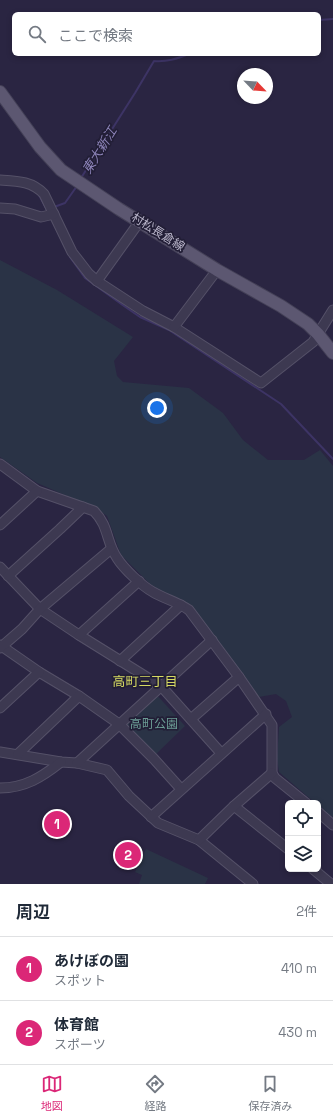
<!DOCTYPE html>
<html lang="ja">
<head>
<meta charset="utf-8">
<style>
  body { margin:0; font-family:"Space Grotesk","Noto Sans JP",sans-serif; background:#f2f2f3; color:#1f2937 }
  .controls { position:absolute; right:12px; bottom:12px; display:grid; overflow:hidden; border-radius:6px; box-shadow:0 2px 6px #0003 }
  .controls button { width:36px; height:36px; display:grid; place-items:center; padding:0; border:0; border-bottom:1px solid #e0e1e3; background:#fff; color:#1f2937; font:20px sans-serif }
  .compass { position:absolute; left:237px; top:68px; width:36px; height:36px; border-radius:50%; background:#fff; box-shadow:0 2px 6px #0003; rotate:115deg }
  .you { position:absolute; left:157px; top:408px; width:14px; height:14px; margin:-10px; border:3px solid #fff; border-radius:50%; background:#1a73e8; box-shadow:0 0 0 6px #1a73e833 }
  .badge { display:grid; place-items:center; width:26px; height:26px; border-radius:50%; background:#db2777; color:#fff; font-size:13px; font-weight:700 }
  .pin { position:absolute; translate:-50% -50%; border:2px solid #fff; box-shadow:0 1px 4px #0006 }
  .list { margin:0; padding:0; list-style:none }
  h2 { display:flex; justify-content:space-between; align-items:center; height:52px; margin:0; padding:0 16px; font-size:17px }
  h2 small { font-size:13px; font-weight:400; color:#747a83 }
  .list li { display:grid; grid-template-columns:26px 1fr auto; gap:12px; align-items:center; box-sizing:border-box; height:64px; padding:0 16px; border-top:1px solid #e0e1e3 }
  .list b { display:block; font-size:15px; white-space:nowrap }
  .list p { margin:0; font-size:13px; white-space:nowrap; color:#747a83 }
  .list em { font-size:13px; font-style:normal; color:#747a83 }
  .icon { flex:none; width:22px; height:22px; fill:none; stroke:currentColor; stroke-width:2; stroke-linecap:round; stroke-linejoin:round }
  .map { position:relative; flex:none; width:333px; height:884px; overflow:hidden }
  .search { position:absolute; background:#fff; box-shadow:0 2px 6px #0003; left:12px; right:12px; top:12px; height:44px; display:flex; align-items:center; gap:10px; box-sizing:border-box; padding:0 14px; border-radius:6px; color:#747a83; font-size:15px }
  .sheet { height:180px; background:#fff }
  nav { display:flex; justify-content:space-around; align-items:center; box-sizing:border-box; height:56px; border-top:1px solid #e0e1e3; background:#fff; font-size:11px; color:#747a83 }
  nav a { display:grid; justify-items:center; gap:2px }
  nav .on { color:#db2777 }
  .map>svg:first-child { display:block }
  .green { fill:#2a3346 }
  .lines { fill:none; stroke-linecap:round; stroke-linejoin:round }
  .stream { stroke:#3d3465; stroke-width:2 }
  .minor-casing { stroke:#555168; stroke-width:11 }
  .major-casing { stroke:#444057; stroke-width:14 }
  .minor { stroke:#3d3951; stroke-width:9 }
  .major { stroke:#5c5771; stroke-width:12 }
  .labels { text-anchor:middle; stroke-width:3.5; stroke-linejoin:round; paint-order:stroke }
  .street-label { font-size:12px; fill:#bab6cb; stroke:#221e36 }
  .park-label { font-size:12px; fill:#6c9d95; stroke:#221e36 }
  .water-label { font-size:13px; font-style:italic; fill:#8c83b8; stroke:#221e36 }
  .neighbourhood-label { font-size:13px; fill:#d6da62; stroke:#221e36 }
</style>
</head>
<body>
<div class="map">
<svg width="333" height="884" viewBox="0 0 333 884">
  <rect width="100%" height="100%" fill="#2a2542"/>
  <g class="green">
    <polygon points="0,260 57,290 133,337 114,361 117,376 123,382 189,388 223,413 243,440 268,460 304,460 320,450 333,466 333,818 318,805 318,803 315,803 279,772 277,759 279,727 292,717 286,701 276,694 259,697 194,609 155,589 121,555 107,516 97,509 37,483 0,457"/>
    <polygon points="155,693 185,726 155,755 123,722"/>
    <polygon points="121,841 143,851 135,869 113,860"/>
    <polygon points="146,849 208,878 205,884 139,884 142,875 135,872"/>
  </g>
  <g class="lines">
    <g class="stream">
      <polyline points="319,20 333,19"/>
      <path d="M 81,178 L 135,93 L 154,61 C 167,62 176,59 189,54"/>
      <polyline points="39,195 47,210"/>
      <polyline points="54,207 65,203 77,186"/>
      <polyline points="70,257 85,278 124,306 140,317 169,330 281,404 333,459"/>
    </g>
    <g class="minor-casing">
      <g id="minor">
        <path d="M 0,180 C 17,181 32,181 44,194 L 72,252 L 89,274 L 97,281 L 143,311 L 174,327 L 261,383 L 313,342 L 333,310"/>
        <polyline points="0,208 15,209 41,217 54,214"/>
        <polyline points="97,281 140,221"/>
        <polyline points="174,327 217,270"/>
        <path d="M 0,464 L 37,491 L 94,511 C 109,526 106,542 117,558 C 124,569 142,586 153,592 C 165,599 178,602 189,610 L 239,677 L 272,725 L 272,773 L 275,778 L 306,803"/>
        <polyline points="0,525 37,491"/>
        <polyline points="0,567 40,609 79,635 161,686 221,753"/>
        <polyline points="8,576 60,529 83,507"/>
        <polyline points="79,635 139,581"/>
        <polyline points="0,645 39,672 79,696 119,724 154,759 181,789"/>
        <polyline points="0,648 22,629 40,609 111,549"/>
        <polyline points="120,661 181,605"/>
        <polyline points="0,708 39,672"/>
        <polyline points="191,719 239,677"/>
        <polyline points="0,752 61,762 77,763 107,770 129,796 158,823 199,840 253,884"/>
        <polyline points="18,754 79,696"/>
        <polyline points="77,763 212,640"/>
        <path d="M 0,788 C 25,788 42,777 61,762"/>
        <polyline points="234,806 288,849"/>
        <polyline points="318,812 333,825"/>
        <polyline points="151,817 266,714"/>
        <polyline points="199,840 234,806 272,773"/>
        <polyline points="313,869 331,884"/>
      </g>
    </g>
    <g class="major-casing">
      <polyline id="major" points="0,92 40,147 61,170 119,209 217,270 281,306 308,324 318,334 333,353"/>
    </g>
    <use href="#minor" class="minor"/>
    <use href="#major" class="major"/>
  </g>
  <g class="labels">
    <g class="street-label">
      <text transform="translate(158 232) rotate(32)" y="4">村松長倉線</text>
    </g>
    <g class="park-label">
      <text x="154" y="728">高町公園</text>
    </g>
    <g class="water-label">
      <text transform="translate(99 150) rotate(-58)" y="5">東大新江</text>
    </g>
    <g class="neighbourhood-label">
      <text x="145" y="686">高町三丁目</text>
    </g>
  </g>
</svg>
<div class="controls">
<button><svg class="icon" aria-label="locate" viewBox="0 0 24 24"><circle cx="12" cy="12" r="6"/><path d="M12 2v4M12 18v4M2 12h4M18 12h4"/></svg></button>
<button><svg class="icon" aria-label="layers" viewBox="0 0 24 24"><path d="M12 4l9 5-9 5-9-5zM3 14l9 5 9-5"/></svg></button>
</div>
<svg class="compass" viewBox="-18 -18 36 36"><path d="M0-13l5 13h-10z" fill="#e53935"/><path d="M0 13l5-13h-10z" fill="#747a83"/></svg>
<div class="you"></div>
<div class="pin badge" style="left:57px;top:824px">1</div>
<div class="pin badge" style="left:128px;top:855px">2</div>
<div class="search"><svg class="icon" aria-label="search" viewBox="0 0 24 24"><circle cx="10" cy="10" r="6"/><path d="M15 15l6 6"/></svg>ここで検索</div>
</div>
<section class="sheet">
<h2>周辺<small>2件</small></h2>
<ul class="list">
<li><span class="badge">1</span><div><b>あけぼの園</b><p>スポット</p></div><em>410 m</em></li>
<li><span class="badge">2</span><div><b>体育館</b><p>スポーツ</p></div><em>430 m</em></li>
</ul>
</section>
<nav>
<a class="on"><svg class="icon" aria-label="map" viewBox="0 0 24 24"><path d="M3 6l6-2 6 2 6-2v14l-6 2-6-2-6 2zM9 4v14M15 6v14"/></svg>地図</a>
<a><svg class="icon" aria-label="directions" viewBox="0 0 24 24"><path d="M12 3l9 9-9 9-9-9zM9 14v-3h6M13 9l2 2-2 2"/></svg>経路</a>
<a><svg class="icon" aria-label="saved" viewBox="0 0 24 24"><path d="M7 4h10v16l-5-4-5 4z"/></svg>保存済み</a>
</nav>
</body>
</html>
